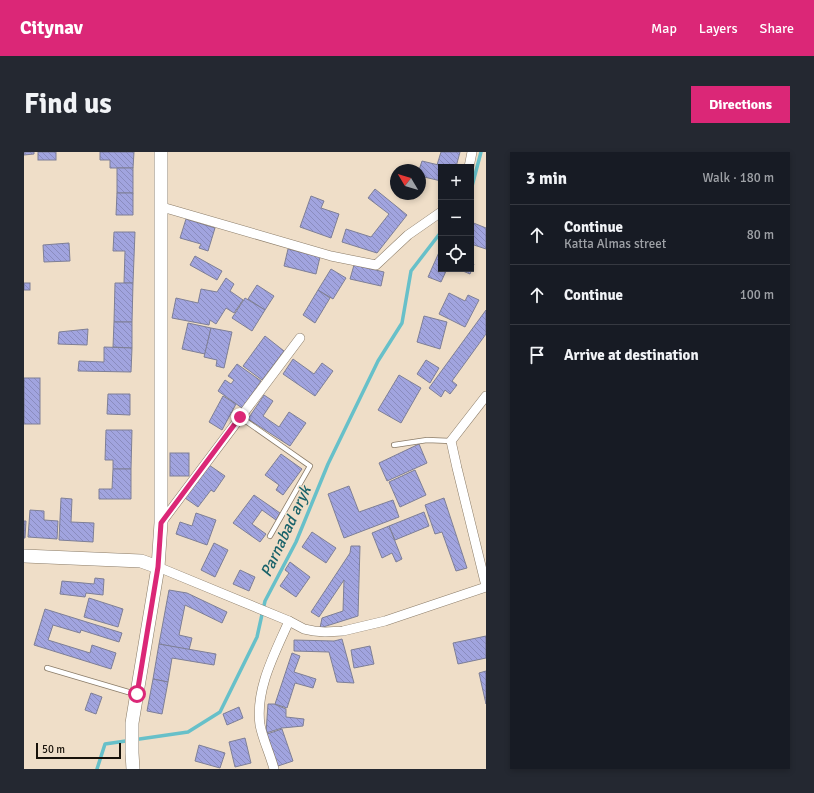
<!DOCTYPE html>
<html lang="en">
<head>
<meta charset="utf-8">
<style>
  body { margin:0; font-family:Signika,sans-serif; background:#242831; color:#f1f3f6 }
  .controls { position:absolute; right:12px; top:12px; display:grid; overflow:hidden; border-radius:0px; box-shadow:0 2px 6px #0003 }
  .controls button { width:36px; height:36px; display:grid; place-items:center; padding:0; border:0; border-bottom:1px solid #363941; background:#171b24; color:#f1f3f6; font:20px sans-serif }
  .compass { position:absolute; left:366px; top:12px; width:36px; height:36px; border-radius:50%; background:#171b24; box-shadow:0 2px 6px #0003; rotate:308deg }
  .scale { position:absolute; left:12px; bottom:10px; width:85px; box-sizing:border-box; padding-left:4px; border:2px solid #18120a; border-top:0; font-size:11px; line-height:14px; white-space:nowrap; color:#18120a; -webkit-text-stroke:3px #efdec8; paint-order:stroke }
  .stop { position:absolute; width:12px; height:12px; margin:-9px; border:3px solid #db2777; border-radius:50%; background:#fff }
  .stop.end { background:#db2777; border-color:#fff; box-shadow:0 1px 4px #0008 }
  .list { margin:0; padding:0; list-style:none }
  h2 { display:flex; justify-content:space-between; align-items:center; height:52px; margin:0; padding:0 16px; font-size:17px }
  h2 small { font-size:13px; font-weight:400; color:#9ea1a6 }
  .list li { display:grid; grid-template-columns:26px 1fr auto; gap:12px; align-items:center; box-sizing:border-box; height:60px; padding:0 16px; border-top:1px solid #363941 }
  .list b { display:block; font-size:15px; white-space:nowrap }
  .list p { margin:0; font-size:13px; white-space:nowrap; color:#9ea1a6 }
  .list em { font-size:13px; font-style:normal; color:#9ea1a6 }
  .icon { flex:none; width:22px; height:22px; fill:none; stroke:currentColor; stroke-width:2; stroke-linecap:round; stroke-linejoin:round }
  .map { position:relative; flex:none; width:462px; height:617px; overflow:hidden; border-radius:0px }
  header { display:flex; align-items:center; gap:24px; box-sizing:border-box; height:56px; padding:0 20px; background:#db2777; color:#fff }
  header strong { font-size:19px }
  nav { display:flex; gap:22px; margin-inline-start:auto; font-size:14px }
  .intro { display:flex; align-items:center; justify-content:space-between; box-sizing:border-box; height:96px; padding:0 24px }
  h1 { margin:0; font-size:28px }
  .button { padding:10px 18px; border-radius:0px; background:#db2777; color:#fff; font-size:14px; font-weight:700 }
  main { display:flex; gap:24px; padding:0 24px }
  aside { flex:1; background:#171b24; border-radius:0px; box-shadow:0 2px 6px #0003 }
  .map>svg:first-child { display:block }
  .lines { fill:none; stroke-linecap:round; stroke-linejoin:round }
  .stream { stroke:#67c0c9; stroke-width:3.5 }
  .building { fill:url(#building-back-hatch); stroke:#7e7f96 }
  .lane-casing { stroke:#8b7c68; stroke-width:6 }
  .street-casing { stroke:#8b7c68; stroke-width:10 }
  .secondary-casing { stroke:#8b7c68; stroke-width:14 }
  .lane { stroke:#fff; stroke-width:4.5 }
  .street { stroke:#fff; stroke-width:9 }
  .secondary { stroke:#fff; stroke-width:13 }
  .route { stroke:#db2777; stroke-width:5 }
  .labels { text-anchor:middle; stroke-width:3; stroke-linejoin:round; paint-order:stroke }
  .water-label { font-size:16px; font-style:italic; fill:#196269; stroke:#efdec8 }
</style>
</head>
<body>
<header>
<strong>Citynav</strong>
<nav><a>Map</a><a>Layers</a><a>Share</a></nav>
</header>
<div class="intro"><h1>Find us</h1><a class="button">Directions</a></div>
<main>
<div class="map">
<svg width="462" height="617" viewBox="0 0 462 617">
  <defs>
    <pattern id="building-back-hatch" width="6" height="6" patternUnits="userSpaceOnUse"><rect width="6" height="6" fill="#a1a4df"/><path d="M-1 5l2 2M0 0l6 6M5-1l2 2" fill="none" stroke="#8a8cbe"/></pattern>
  </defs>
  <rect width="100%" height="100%" fill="#efdec8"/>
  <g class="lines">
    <g class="stream">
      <polyline points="447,38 457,0"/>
      <polyline points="73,617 81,592 164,580 196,560 233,485 241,449 272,390 304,312 354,209 378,171 387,119 417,80"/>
    </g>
  </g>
  <g class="building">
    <polygon points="0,0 10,0 10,2 0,3"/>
    <rect x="14" y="0" width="18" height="8"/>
    <polygon points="76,0 110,0 109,16 86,16 86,8 76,8"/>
    <polygon points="417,0 436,0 432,15 423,15 413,13"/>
    <polygon points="398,9 423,15 417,15 417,29 396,24 395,18"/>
    <rect x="93" y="16" width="16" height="25"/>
    <polygon points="351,37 383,63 353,101 318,90 322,77 347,85 365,62 344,46"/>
    <polygon points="93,41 109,41 109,63 92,63"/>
    <polygon points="287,44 300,49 297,56 315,62 307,86 276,75"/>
    <polygon points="162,67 191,76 184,99 175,96 177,92 156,86"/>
    <polygon points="447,70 462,76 462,97 447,92"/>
    <polygon points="90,80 111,80 109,131 100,131 101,99 89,99"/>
    <polygon points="45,91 46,109 20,110 19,93"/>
    <polygon points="264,97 296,105 292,122 260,114"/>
    <polygon points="416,98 417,117 423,117 417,130 404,125"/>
    <polygon points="171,104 198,119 193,128 166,113"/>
    <polygon points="447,111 450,112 446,122 434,117 447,117"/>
    <polygon points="330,113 360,120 357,134 326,127"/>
    <polygon points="307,117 322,126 309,147 294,138"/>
    <polygon points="202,126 210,132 206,139 219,148 210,161 202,156 192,172 186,168 185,173 148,166 152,146 174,151 177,137 193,140"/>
    <rect x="0" y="131" width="6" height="7"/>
    <polygon points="91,131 109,131 108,170 90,170"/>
    <polygon points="233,133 250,144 241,158 224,147"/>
    <polygon points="294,138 306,146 291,171 279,163"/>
    <polygon points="425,141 441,149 444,143 455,148 441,175 415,162"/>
    <polygon points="221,146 241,158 228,179 208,166"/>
    <polygon points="462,158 462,182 428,229 433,233 426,242 421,238 417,245 405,236"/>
    <polygon points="400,164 423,170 416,197 393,190"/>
    <polygon points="90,170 108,170 108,196 89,195"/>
    <polygon points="164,171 187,176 181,202 158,197"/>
    <polygon points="187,176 208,180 200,216 192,214 193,208 180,205"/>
    <polygon points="64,177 63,193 34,192 35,180"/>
    <polygon points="241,184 260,199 238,228 219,214"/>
    <polygon points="80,195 108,196 107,220 54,219 55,209 80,210"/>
    <polygon points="269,207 290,222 298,211 309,219 291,244 259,222"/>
    <polygon points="402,208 415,216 406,231 393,222"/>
    <polygon points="213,212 237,229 218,256 194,239 201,228 207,232 210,228 204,224"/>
    <polygon points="375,223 397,236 377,271 354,258"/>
    <rect x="0" y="226" width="16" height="46"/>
    <polygon points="84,242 106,242 106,263 83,262"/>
    <polygon points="240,243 249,249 239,264 255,275 265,260 282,271 266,294 224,267"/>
    <polygon points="199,244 212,252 198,278 185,270"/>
    <polygon points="82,278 108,278 107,317 89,317 89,308 81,308"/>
    <polygon points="395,292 403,311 363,329 355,311"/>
    <rect x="146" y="301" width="19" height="23"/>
    <polygon points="257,302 278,317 259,343 252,338 255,333 241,323"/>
    <polygon points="185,313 201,324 190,340 187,338 174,355 161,346"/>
    <polygon points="89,317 107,317 107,347 75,347 75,337 88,337"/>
    <polygon points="391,318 402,343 376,355 365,330"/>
    <polygon points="325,334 335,360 369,348 375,365 320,386 304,342"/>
    <polygon points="230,343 256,361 252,368 238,358 228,372 242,382 236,390 209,371"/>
    <polygon points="37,346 48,347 47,370 70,371 69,390 35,388"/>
    <polygon points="420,346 443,416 432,419 418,380 411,382 401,353"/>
    <polygon points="6,358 20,359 20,368 34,369 33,387 4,385"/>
    <polygon points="400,360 405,374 371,388 365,374"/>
    <polygon points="172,361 192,368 183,393 152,382 156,370 168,374"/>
    <polygon points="0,369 2,369 1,386 0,386"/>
    <polygon points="365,374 378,407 372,410 368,401 358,406 348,381"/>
    <polygon points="288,380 312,396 302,411 278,395"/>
    <polygon points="190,391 204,398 191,425 177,418"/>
    <polygon points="327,394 336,394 334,464 296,476 298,466 319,459 320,428 295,465 287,460 326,401"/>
    <polygon points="266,410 286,425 272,445 256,434 265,421 261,418"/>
    <polygon points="216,418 231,425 225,439 209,432"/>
    <polygon points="71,426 80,427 79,443 62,441 61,445 36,442 38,429 70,432"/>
    <polygon points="145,438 163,441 203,460 198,471 161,453 155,483 168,486 165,498 135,492"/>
    <polygon points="65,446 99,457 94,475 60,465"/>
    <polygon points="21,457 98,481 95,490 57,478 56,481 29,473 24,488 66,501 68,493 92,501 87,517 10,493"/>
    <polygon points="462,484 462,506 434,512 429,491"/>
    <polygon points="318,487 330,531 313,530 305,500 270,499 270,488 310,489"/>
    <polygon points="135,492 192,502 190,513 148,506 144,530 129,527"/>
    <polygon points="346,494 350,512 330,516 327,498"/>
    <polygon points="268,501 276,504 270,520 292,527 289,536 271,531 263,556 251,552"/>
    <polygon points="462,519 462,552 455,521"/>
    <polygon points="129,527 144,530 138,562 123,559"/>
    <polygon points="67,541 78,545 72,562 61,558"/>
    <polygon points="244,552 250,552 262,557 262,565 280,567 279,574 258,576 242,581"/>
    <polygon points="215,555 219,566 203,573 199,562"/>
    <polygon points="258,577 269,609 254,614 243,582"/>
    <polygon points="221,586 227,611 211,615 205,590"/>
    <polygon points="175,593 201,601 196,616 171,609"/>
  </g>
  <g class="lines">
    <g class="lane-casing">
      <g id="lane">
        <polyline points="216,265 286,314 246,384"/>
        <polyline points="370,293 403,288 427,289"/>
        <polyline points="23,516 111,542"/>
      </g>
    </g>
    <g class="street-casing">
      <g id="street">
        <polyline points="445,15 448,0"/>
        <polyline points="138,55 307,104 352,113 384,83 417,60"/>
        <polyline points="462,244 427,289 433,316 462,434"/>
        <polyline points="137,371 276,186"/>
        <polyline points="134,415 265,469 280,477 290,479 301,480 319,479 361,469 462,435"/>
        <path d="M 250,617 C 246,602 239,588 236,573 C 231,537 251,501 265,469"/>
      </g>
    </g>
    <g class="secondary-casing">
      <g id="secondary">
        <polyline points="0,404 117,409 134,415"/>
        <polyline points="109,617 108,601 108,571 134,415 137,371 137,0"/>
      </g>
    </g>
    <use href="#lane" class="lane"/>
    <use href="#street" class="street"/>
    <use href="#secondary" class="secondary"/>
  </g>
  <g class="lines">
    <polyline class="route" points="113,542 134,415 137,371 216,265"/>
  </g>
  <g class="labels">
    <g class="water-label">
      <text transform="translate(261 379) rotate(-65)" y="6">Parnabad aryk</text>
    </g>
  </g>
</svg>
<div class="controls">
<button>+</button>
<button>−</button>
<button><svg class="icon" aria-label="locate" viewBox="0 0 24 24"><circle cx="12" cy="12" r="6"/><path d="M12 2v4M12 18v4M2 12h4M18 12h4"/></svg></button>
</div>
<svg class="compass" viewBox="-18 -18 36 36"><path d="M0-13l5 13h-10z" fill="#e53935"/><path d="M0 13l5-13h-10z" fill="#9ea1a6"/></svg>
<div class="scale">50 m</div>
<div class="stop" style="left:113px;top:542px"></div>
<div class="stop end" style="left:216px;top:265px"></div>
</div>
<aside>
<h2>3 min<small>Walk · 180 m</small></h2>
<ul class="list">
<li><svg class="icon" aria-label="ahead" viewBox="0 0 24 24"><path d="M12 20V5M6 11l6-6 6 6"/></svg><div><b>Continue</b><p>Katta Almas street</p></div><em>80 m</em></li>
<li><svg class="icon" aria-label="ahead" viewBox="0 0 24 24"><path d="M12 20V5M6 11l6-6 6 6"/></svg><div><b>Continue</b></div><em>100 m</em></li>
<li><svg class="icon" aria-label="arrive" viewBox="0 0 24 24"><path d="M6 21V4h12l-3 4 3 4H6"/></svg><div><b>Arrive at destination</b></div></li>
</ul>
</aside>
</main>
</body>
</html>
